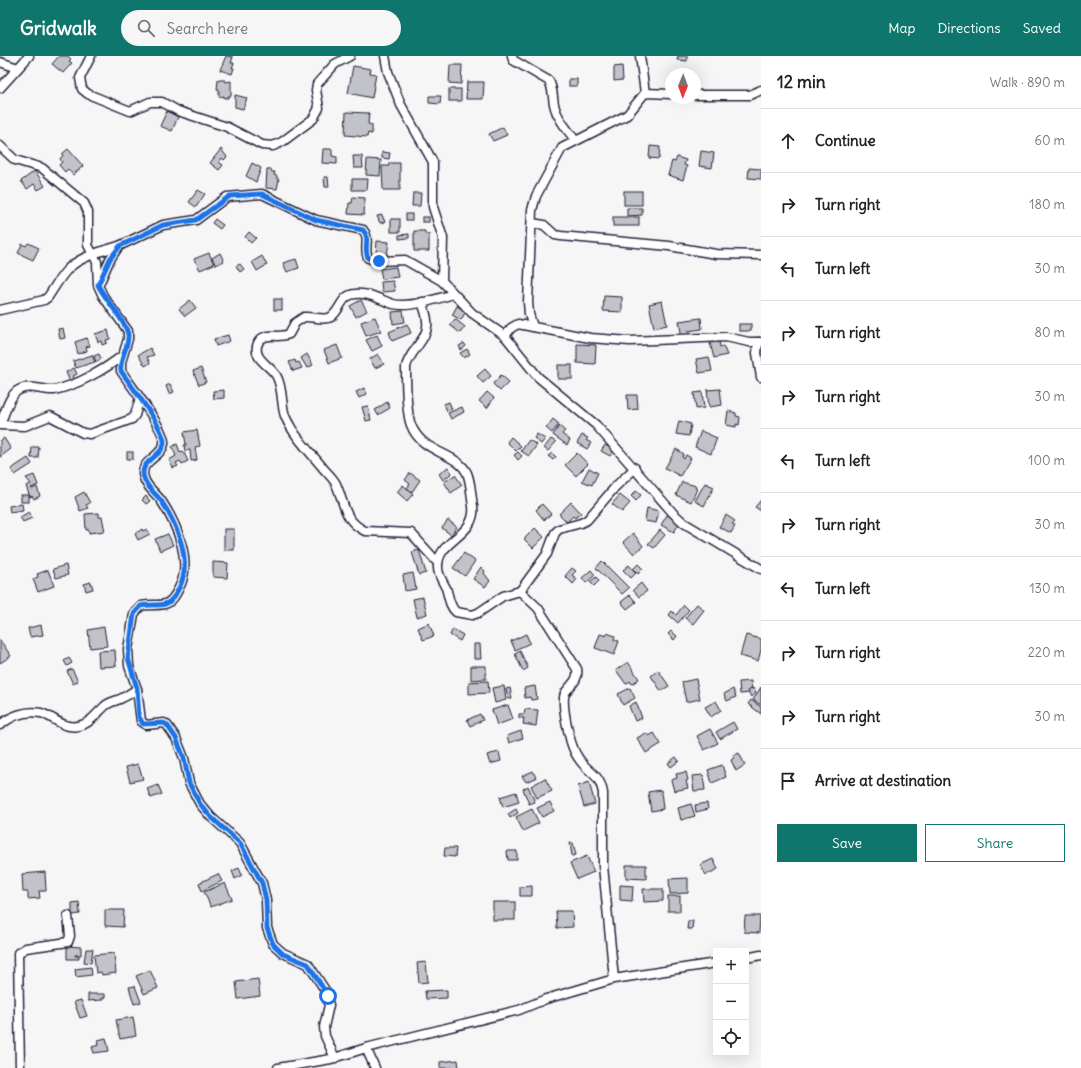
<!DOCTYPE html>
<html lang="en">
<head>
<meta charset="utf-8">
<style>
  body { margin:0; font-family:Delius,sans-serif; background:#f6f6f6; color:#222 }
  .controls { position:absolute; right:12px; bottom:12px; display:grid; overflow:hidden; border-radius:0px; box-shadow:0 4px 16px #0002 }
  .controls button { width:36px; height:36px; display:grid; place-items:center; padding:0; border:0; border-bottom:1px solid #e0e0e0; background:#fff; color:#222; font:20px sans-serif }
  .compass { position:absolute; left:665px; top:12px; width:36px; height:36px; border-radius:50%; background:#fff; box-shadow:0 4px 16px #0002; rotate:181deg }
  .stop { position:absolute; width:12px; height:12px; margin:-9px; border:3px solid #1a73e8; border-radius:50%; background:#fff }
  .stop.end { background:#1a73e8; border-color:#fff; box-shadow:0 1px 4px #0008 }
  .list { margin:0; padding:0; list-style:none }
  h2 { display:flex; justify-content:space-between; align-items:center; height:52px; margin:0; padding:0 16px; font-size:17px }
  h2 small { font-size:13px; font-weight:400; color:#767676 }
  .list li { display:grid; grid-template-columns:26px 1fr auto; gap:12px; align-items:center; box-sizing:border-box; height:64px; padding:0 16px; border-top:1px solid #e0e0e0 }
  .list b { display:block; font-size:15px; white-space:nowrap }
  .list em { font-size:13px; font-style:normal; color:#767676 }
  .actions { display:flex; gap:8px; padding:12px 16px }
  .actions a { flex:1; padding:9px 0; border:1px solid #0f766e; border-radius:0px; text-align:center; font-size:14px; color:#0f766e }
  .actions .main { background:#0f766e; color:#fff }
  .icon { flex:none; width:22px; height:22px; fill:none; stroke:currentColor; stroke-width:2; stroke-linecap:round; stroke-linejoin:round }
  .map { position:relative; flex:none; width:761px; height:1012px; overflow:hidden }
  header { display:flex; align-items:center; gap:24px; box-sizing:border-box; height:56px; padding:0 20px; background:#0f766e; color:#fff }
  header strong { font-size:19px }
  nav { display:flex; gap:22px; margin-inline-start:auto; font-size:14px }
  .search { width:280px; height:36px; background:#f6f6f6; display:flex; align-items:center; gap:10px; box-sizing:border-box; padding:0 14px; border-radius:22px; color:#767676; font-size:15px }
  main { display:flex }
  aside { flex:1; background:#fff }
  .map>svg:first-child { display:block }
  .building { fill:#c2c2c9; stroke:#22223b }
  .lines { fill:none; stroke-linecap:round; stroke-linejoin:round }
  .minor-casing { stroke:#22223b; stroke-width:11 }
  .minor { stroke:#fff; stroke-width:8 }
  .route { stroke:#1a73e8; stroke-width:5 }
</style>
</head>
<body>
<header>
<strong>Gridwalk</strong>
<div class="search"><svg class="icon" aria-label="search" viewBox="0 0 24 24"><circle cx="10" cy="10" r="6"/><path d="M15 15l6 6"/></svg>Search here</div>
<nav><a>Map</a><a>Directions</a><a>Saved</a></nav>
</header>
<main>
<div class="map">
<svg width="761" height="1012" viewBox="0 0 761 1012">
  <rect width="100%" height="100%" fill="#f6f6f7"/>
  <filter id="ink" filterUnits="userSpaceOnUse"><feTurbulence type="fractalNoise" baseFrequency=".025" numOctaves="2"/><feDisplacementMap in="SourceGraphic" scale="8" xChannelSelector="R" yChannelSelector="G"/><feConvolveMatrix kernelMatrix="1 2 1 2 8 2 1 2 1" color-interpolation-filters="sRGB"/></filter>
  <g filter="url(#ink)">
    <g class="building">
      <polygon points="59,0 68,0 71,3 69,5 72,7 63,17 52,8"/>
      <polygon points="226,0 233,1 231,7 234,7 232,12 234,12 232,18 220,14"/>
      <polygon points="678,0 687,0 687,5 677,4"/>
      <polygon points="450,9 462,9 461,28 449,27"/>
      <polygon points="353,10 371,13 370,17 376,18 372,42 348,37"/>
      <polygon points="622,10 623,24 614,25 614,11"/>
      <rect x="569" y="23" width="8" height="7"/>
      <polygon points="218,24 225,24 226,26 231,25 231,40 228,40 228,42 224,42 224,40 219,41 219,33 217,33"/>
      <polygon points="467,26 484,26 483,43 466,43"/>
      <rect x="449" y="33" width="12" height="12"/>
      <polygon points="235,39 247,42 243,53 235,51"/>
      <polygon points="429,40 441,40 440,48 429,47"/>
      <polygon points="167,55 178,61 172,75 160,70"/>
      <polygon points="346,56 369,57 368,68 372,69 372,78 368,77 367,81 345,79"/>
      <polygon points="503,71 507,79 493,85 489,78"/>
      <polygon points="650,90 660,91 659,103 649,102"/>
      <polygon points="68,93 83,110 73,119 68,113 65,116 59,109 62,106 60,103 63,99 62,98"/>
      <polygon points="221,93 227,101 224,104 222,102 219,106 223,109 219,114 210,107"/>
      <polygon points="323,93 332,93 332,100 337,101 337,108 322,107"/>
      <polygon points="701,95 714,97 712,112 699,110"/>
      <polygon points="382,96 390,97 389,103 382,102"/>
      <polygon points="353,100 362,100 363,112 354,112"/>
      <polygon points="677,101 686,104 684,109 687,110 683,124 668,119 672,105 675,106"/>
      <polygon points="367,103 381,104 380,120 366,119"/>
      <polygon points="252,107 261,112 256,126 246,120"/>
      <polygon points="389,107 400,107 400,134 383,134 382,110 389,110"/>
      <polygon points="749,112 761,113 761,123 748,122"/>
      <polygon points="267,113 271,113 272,116 275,116 274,119 277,120 277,123 279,123 277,133 266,132"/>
      <polygon points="35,115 45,130 38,134 34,128 27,133 21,125"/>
      <polygon points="324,121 328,121 329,131 325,131"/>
      <polygon points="352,123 368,123 367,134 352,134"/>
      <polygon points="198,134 205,138 196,151 189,146"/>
      <rect x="624" y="135" width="18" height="14"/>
      <polygon points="413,137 421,137 420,150 412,150"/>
      <polygon points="353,141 365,142 364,159 348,158 349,147 352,147"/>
      <polygon points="627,152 642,152 642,159 627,160"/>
      <rect x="406" y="158" width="6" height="6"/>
      <polygon points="382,159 385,166 380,167 377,160"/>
      <rect x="422" y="161" width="7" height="5"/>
      <rect x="613" y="161" width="26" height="9"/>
      <polygon points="215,163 223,169 220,173 212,167"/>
      <rect x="391" y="163" width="9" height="13"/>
      <polygon points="414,175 425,175 425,178 429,178 429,195 414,195"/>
      <polygon points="249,176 256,182 251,187 245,181"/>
      <polygon points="409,178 409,182 399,183 399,179"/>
      <polygon points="377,185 389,186 387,199 376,198"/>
      <polygon points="28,187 39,192 33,204 18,197 22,188 26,190"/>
      <polygon points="209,197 214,208 200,214 194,203"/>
      <polygon points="220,197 224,205 216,209 212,202"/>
      <polygon points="262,200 267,209 257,215 252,206"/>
      <polygon points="296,203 299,212 287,216 283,207"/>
      <polygon points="240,208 244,213 240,216 236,210"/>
      <polygon points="396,211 398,221 382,223 380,213"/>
      <polygon points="393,225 395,235 382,236 381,226"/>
      <polygon points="604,240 622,241 622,256 603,255"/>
      <rect x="274" y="243" width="8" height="11"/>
      <polygon points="190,244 196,252 185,260 179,253"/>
      <polygon points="361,244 367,255 356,261 350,250"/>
      <polygon points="662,245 667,269 654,272 649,248"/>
      <polygon points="457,250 466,255 461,264 452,259"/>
      <polygon points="403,255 405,266 393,268 392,256"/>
      <polygon points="375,261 381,275 366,280 361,266"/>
      <polygon points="701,262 702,273 681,276 679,265"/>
      <polygon points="455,263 465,271 460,277 450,269"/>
      <polygon points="407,268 411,277 392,285 389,276"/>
      <rect x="739" y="268" width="12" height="7"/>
      <polygon points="63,272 65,282 60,283 58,273"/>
      <polygon points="108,274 110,283 106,284 107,287 102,289 101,285 98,286 95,278"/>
      <polygon points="228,279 230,285 216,290 214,283"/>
      <polygon points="377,279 382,290 372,295 366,284"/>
      <polygon points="87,282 90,290 86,291 87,295 78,298 75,286"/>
      <polygon points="719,285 720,291 723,290 727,299 714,302 710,287"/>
      <polygon points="464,287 466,290 461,294 459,290"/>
      <polygon points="577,288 596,289 595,308 577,307"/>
      <polygon points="337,289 342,302 329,307 324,294"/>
      <polygon points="150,292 154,299 147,301 150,307 145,310 138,299"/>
      <polygon points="467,293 470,298 464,302 460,297"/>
      <polygon points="99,298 101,303 96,306 94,300"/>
      <polygon points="307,298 313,309 307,312 301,302"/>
      <polygon points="378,298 384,308 375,312 370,303"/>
      <polygon points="92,299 95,306 76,312 73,305"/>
      <polygon points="709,301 712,315 699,317 696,303"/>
      <polygon points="295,304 296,307 299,306 302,312 293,315 289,306"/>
      <rect x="558" y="309" width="14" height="14"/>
      <polygon points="74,312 77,318 73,320 75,324 70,326 66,316"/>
      <polygon points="201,312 206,326 199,329 193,315"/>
      <polygon points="485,313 491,320 483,327 477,320"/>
      <polygon points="501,319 509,326 500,335 493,328"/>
      <polygon points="170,328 174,336 169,338 166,330"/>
      <polygon points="364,332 367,338 359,342 356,336"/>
      <polygon points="720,333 722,349 709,351 707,334"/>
      <polygon points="224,334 224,342 214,343 213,335"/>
      <polygon points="487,336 494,342 487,352 479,345"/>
      <polygon points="702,336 704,352 696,353 694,337"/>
      <polygon points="627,339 637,339 638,353 628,354"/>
      <polygon points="387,346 390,352 378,359 375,354"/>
      <polygon points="449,346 452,353 447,355 444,348"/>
      <polygon points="368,350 371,364 366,365 362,351"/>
      <polygon points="462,351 464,356 451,363 448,357"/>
      <polygon points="728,355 736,357 736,360 740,361 739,369 736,368 736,371 726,369"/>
      <polygon points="553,363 559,368 552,377 546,372"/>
      <polygon points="679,365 691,368 689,380 676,378"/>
      <polygon points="559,370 565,375 562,378 570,384 567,389 553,379"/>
      <polygon points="197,374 200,390 195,391 197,404 191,405 190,394 185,395 184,389 186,389 184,376"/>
      <polygon points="701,375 717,382 711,398 695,391"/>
      <polygon points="537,378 545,383 541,388 534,382"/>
      <polygon points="582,379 588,382 586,384 591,387 587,393 577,387"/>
      <polygon points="511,381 521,390 516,395 507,386"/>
      <polygon points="4,382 11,393 0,401 0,385"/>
      <polygon points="551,383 556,386 548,395 544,392"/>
      <polygon points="529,384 537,389 529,400 521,395"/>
      <polygon points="177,388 180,396 183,395 188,405 182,408 180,405 176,407 178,410 173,412 169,404 176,400 172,391"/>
      <polygon points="605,389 614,394 610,400 601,395"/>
      <polygon points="32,391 39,391 38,402 31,402"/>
      <polygon points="676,393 684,398 682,401 684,403 686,399 691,402 680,420 665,412"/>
      <rect x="127" y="396" width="6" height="7"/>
      <polygon points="518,396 522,400 518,404 514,399"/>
      <polygon points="552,397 556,401 553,404 548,400"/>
      <polygon points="577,397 588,408 576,420 565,409"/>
      <polygon points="28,402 32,408 15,419 11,413"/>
      <polygon points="448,411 452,417 443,424 439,418"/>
      <polygon points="589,412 598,417 592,429 582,425"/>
      <polygon points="410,417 420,424 412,436 407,432 410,428 405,424"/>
      <polygon points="34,419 38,429 31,432 32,433 37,431 40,440 34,443 32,440 30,441 26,430 31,428 26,422"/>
      <polygon points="455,419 462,429 451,437 444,426"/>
      <polygon points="682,426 696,430 695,432 697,433 691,446 676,439"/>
      <polygon points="705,427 714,431 704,450 695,445"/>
      <polygon points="403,429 413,438 407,445 397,436"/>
      <polygon points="636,435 641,439 636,445 631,440"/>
      <polygon points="84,436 90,447 86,449 88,452 80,455 75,441"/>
      <rect x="21" y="439" width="8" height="7"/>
      <polygon points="620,439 630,447 622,456 612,448"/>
      <polygon points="146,440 150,445 146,448 142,444"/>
      <polygon points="761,444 761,455 755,451"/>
      <polygon points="571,446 581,457 575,462 573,460 567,466 559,458"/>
      <polygon points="22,448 23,454 10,456 9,450"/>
      <polygon points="542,448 551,458 544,464 536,454"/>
      <polygon points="647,452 659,455 656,467 645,465"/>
      <polygon points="29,456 32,462 23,466 20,461"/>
      <polygon points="99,457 99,461 102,461 105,475 89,477 89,474 86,474 85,458"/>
      <polygon points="667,459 680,466 674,476 661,469"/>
      <polygon points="726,459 735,465 732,468 735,470 731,477 719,471"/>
      <polygon points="448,464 457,471 451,479 442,472"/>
      <polygon points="535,472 544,481 533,492 524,483"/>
      <polygon points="142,473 143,475 147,473 150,478 138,484 135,478"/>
      <rect x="224" y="473" width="10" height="21"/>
      <polygon points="660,474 665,479 654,492 648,488"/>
      <polygon points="633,477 643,490 634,498 623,486"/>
      <polygon points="168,478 173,489 160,495 155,483"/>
      <polygon points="419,494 426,517 419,519 412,496"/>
      <polygon points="464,497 475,505 465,520 453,512"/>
      <polygon points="602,505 629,532 622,538 596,512"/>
      <polygon points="213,506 228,507 227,522 213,521"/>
      <polygon points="638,508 643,513 638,518 633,513"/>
      <polygon points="66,509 68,519 56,522 53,513"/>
      <polygon points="629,509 636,517 631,522 623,514"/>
      <polygon points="481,511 485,515 484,517 490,525 485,531 473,523"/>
      <polygon points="572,512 576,515 572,519 577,523 573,528 565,520"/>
      <polygon points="48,514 54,530 38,536 33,523 38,521 37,518"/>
      <polygon points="591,514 595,519 586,527 582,522"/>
      <polygon points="413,517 416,533 405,535 403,519"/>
      <polygon points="596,521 599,525 594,530 590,526"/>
      <polygon points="91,526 93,533 86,535 84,528"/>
      <polygon points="641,527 647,535 639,541 633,534"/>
      <polygon points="630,539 636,546 627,553 621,546"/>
      <polygon points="423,541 427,558 417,561 413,543"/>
      <polygon points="697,548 704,554 693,568 685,562"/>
      <polygon points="684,549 689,554 678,567 669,559 672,555 676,559"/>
      <polygon points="429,567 434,580 423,584 418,572"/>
      <polygon points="41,569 43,579 30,581 28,572"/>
      <polygon points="104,571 107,590 90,592 88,574"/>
      <polygon points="453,573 463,579 460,585 450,579"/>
      <polygon points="671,575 677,580 674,584 668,578"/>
      <polygon points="607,577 615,580 614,584 619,585 614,599 595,592 600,578 606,580"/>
      <polygon points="526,578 530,587 515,594 511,585"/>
      <polygon points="746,579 761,583 761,594 758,605 740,600"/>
      <polygon points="0,584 11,600 0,607"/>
      <polygon points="474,588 480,588 481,603 474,603"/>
      <polygon points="115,594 116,610 99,611 98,595"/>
      <polygon points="520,595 528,612 523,615 515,598"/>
      <polygon points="69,602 72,607 67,610 64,605"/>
      <polygon points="628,606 639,623 632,628 630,625 626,628 616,614"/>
      <polygon points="471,610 486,610 486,623 471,624"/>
      <polygon points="72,613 78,625 73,628 67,615"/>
      <polygon points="658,614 669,630 661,635 651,620"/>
      <polygon points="696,623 700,643 686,646 682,626"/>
      <polygon points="488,625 489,637 469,638 469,626"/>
      <polygon points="751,625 752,637 740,638 739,626"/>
      <polygon points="504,630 506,644 495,647 492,632"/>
      <polygon points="535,630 537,643 531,644 530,641 525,642 524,632"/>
      <polygon points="761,631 761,649 753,644"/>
      <polygon points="510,632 512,643 508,643 506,633"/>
      <polygon points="630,632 635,642 623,649 618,638"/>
      <polygon points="753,632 756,637 751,641 748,635"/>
      <polygon points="733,633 736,641 727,645 724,638"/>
      <polygon points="751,644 761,651 761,658 748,648"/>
      <polygon points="716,645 721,654 711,661 705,651"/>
      <polygon points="636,646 642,662 635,665 629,650"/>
      <polygon points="508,649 513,663 497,669 492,654"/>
      <polygon points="525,653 538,654 536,670 523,668 524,662 519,662 519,658 524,658"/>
      <polygon points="480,658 483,664 470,670 467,664"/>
      <polygon points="733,666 737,673 720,683 716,676"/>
      <polygon points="710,673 718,687 704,694 697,680"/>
      <polygon points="521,675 523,682 509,687 507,680"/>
      <polygon points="646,677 649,680 654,677 661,688 646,697 637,682"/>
      <polygon points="499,696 501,705 490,708 487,699"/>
      <polygon points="739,697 745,709 736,715 731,704 734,702 733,700"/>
      <polygon points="676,701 679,705 671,711 668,707"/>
      <polygon points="138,708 143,723 130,726 126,711"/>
      <polygon points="722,709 726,721 712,727 708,714"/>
      <polygon points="533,715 536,722 526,726 522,720"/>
      <polygon points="686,716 688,724 686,725 688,732 674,735 671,724 677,722 676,718"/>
      <polygon points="703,719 705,734 694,735 692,720"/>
      <polygon points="545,722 552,735 537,742 531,730"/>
      <polygon points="589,726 595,748 584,751 578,730"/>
      <polygon points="158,729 162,738 151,742 147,733"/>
      <polygon points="528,730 535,746 529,748 523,733"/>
      <polygon points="661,734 663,753 651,755 648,736"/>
      <polygon points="516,736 519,746 503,751 500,741"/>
      <polygon points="550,746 554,755 542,761 537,752"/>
      <polygon points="707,747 708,753 696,756 695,749"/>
      <polygon points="691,748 695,760 681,764 678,752"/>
      <polygon points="516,753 518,757 510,762 508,758"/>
      <polygon points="532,753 539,767 523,775 516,761"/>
      <polygon points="570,787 573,787 576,799 572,800"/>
      <polygon points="445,792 456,792 455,801 444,800"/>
      <polygon points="507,795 517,795 517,804 508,804"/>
      <polygon points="587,800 594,816 577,823 570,807"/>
      <polygon points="713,803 718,813 706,819 700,809"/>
      <polygon points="626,809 646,809 646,823 626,822"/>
      <polygon points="239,812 242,819 235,823 232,815"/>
      <polygon points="45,816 46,835 39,835 40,842 28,843 28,836 23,836 22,818"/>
      <polygon points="218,818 222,825 202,835 199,827"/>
      <polygon points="688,822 688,837 670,838 669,823"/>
      <polygon points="225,827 232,843 211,851 204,836"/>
      <polygon points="620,829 633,830 632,845 620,844"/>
      <polygon points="532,830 532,840 520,840 520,831"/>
      <polygon points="643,833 663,833 663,845 644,846"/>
      <rect x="668" y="840" width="12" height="15"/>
      <polygon points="79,846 80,858 72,859 72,847"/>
      <rect x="493" y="846" width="22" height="18"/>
      <polygon points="105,854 124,854 123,871 105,870"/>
      <polygon points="556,855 572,855 573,871 557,872"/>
      <polygon points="745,860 760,860 759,877 744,876"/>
      <polygon points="688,865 693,865 692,873 687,873"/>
      <polygon points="67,890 81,891 81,899 75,899 75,900 79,900 79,903 67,903"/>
      <polygon points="86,893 93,893 91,907 84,906"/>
      <polygon points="114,897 116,917 102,919 101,916 96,917 94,899"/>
      <polygon points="426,906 428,926 419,927 417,907"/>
      <polygon points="91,911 92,919 76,921 75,913"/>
      <polygon points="150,914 158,932 144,938 136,920"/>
      <polygon points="258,923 260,940 238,943 236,926"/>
      <polygon points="135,930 141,946 134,948 129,931"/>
      <polygon points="447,934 447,942 426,943 425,935"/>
      <polygon points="88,938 105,938 105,942 102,942 102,944 88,945"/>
      <polygon points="81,944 87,960 80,962 74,946"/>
      <polygon points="133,961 136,980 120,983 116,964"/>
      <polygon points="106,982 109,995 94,997 92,991 99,989 98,984"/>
      <polygon points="458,1004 459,1012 440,1012 440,1006"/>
    </g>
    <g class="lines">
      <g class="minor-casing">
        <g id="minor">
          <polyline points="91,0 80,22 82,33 88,38 130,55 150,46 162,46 178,55 227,71 262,89 273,90 282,86 313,63 319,52 316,34 317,28 335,8 350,0"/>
          <polyline points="385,0 388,16 401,49 433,106 433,151 443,182 442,225 472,257 505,280 538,321 596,369 673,457 684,467 761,513"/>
          <path d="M 512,0 L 513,4 L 549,25 C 554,34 552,43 555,52 C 558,64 568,74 575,84"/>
          <polyline points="640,0 645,37"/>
          <polyline points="0,6 18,12"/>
          <polyline points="0,32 29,0"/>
          <polyline points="695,39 750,39 761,34"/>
          <path d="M 0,90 L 15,104 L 42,112 L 84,147 L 88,156 L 88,189 L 97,206 L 98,229 L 103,240 L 128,275 L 128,283 L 121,306 L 121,315 C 129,327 167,376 164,388 C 161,402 138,405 144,422 C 146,431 157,438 162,446 C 177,469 193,506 179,532 C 176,538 172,546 165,548 C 158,550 149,548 141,550 L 134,558 L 128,593 L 129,610 L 137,633 L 141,665 L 146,669 L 164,667 L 167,669 L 176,682 L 184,702 L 189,727 L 200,748 L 211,761 L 240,787 L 262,827 L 266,844 L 267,872 L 273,888 L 283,897 L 308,908 L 325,934 L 329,949 L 324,971 L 325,980 L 335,1002"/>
          <polyline points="532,167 544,169 555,179 561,180 669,190 716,198 761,199"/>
          <path d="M 100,226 L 110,203 L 119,190 L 163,169 L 196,164 L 227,141 L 262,138 L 316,164 L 363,174 C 371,183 363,192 368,202 L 379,205 L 405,204 L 442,225"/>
          <path d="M 422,246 C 424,252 427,259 427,265 C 430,282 409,295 406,311 C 406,325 406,356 411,369 C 422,398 457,396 467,417 C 471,426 471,439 473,450 C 477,481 436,483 438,512 C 438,519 443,526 446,532 C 449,540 449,550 456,556 L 472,559 L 478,557 L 503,540 L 520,535 L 547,498 L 555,477 L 559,473 L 581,467 L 587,464 L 616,430 L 635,412"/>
          <path d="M 0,254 L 44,244 L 48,241 C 54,232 59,223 66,215 C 78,201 102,195 119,190"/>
          <polyline points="533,271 529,258 528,246 532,154 536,140 562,92 627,59 645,37 671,38"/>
          <polyline points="505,280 511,272 518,268 590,282 630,285 726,281 749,286 761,286"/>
          <polyline points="758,286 757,297 761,321"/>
          <path d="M 0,368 C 5,358 8,342 17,335 C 28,327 42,335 54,334 C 76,330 106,313 123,299"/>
          <polyline points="0,369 25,370 50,360 83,377 90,378 132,363 135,359 140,342"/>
          <path d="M 438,507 L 411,477 L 365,475 C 343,464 345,448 336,428 C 333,422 327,417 323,412 C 310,396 293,379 285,360 C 281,348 283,333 277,321 C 272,310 251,303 258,287 C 264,275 279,283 289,278 L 295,267 L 304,261 C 312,260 324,265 331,261 C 341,254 341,239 355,238 C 368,236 381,244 393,248 C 410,252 437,243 453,238"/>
          <path d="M 520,535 L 538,552 L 577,613 C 579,625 570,629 565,637 C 562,644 565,658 566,665 C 569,678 571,692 579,703 C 589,718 599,716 603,737 L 603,810 L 614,923"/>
          <path d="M 0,669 C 11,660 26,654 41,657 C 54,661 63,673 78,670 C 90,668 96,658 105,650 C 110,645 118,645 124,641 C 129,639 133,635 137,633"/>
          <polyline points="746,902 761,899"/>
          <polyline points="366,992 375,1012"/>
          <polyline points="20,1012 18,897 26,892 68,886 70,880 68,860"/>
          <polyline points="278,1012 331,1003 366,992 519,954 546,943 614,923 716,907"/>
        </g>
      </g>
      <use href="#minor" class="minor"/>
    </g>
  </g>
  <g class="lines" filter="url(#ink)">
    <path class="route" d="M 328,940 L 308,908 L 283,898 L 273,888 L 267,872 L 266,844 L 262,827 L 240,787 L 211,761 L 200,748 L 189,727 L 184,702 L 176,682 L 167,669 L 164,667 L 143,668 L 139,661 L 137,632 L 128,602 L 134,558 L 141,550 C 149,548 158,550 165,548 C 172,546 176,538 179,532 C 193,506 177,469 162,446 C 157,439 146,431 144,422 C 138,405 161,402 164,388 C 167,376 129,327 121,315 C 119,302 129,292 128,279 C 128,268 104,242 98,229 L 110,203 L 120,190 L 163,169 L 196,164 L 230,140 L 262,138 L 316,164 L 363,174 C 371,183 363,192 368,202 L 379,205"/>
  </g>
</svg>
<div class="controls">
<button>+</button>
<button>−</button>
<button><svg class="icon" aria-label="locate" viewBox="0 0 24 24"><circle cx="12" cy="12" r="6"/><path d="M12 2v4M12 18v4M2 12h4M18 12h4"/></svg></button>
</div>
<svg class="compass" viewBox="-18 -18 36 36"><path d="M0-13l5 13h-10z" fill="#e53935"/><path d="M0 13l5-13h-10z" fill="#767676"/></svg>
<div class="stop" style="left:328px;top:940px"></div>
<div class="stop end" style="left:379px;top:205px"></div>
</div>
<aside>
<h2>12 min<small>Walk · 890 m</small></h2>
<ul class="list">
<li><svg class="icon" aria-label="ahead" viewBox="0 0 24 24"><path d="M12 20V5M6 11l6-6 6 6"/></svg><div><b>Continue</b></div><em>60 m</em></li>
<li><svg class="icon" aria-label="right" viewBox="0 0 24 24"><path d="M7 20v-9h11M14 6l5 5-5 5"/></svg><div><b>Turn right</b></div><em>180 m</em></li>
<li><svg class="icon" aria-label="left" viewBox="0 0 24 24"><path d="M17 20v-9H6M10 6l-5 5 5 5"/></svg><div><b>Turn left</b></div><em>30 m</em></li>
<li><svg class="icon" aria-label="right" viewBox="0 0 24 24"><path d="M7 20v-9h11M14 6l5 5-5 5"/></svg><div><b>Turn right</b></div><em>80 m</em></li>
<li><svg class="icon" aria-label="right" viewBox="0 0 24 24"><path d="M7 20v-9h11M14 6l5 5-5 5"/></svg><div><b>Turn right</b></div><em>30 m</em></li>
<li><svg class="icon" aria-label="left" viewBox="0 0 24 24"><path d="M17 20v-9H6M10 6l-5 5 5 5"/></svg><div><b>Turn left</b></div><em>100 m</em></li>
<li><svg class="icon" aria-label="right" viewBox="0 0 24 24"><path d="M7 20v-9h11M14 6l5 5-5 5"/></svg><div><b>Turn right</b></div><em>30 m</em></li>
<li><svg class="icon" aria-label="left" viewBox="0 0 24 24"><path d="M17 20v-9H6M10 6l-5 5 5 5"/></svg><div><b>Turn left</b></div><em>130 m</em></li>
<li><svg class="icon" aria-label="right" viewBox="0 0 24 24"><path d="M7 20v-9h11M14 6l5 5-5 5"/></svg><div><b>Turn right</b></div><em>220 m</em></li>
<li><svg class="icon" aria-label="right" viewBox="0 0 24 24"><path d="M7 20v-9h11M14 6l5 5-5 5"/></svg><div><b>Turn right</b></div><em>30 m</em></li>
<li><svg class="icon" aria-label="arrive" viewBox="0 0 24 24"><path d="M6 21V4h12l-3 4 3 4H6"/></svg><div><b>Arrive at destination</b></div></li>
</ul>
<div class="actions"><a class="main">Save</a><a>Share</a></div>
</aside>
</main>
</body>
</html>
